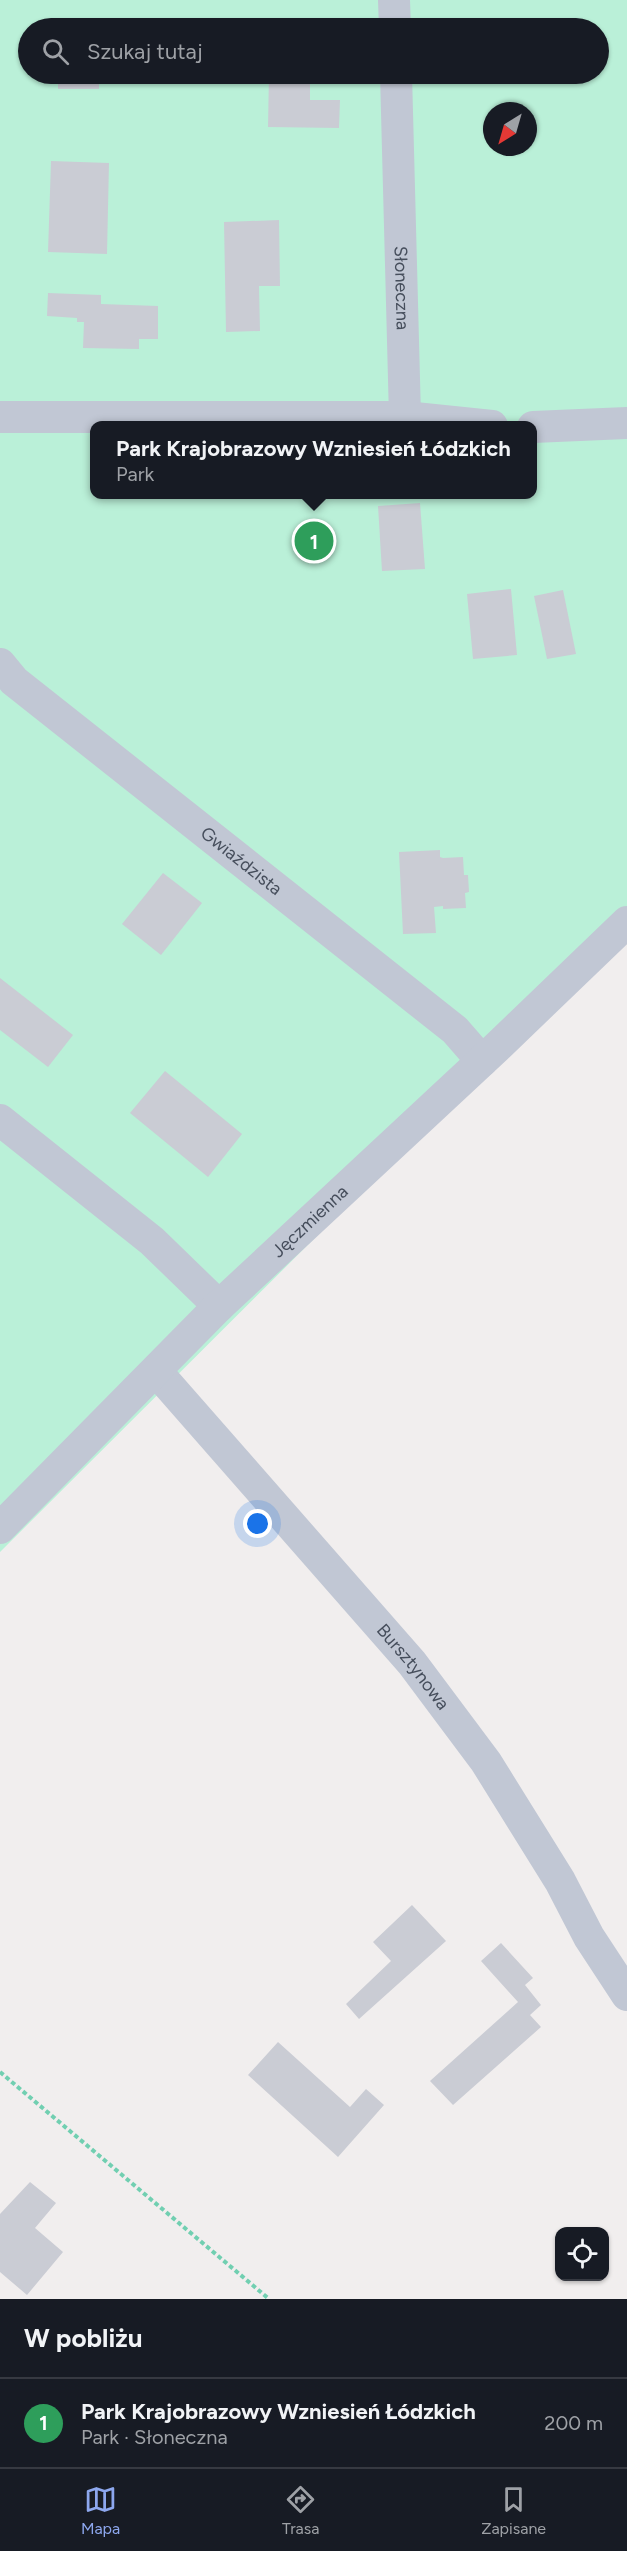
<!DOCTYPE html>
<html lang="pl">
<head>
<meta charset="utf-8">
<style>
  body { margin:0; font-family:Figtree,sans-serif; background:#20242c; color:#f1f3f6 }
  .controls { position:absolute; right:18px; bottom:18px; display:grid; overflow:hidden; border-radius:12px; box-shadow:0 2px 4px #0004 }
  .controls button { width:54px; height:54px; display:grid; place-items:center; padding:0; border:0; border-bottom:2px solid #363941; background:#171b24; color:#f1f3f6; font:30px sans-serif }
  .compass { position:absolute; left:483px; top:102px; width:54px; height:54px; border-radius:50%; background:#171b24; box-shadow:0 2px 4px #0004; rotate:217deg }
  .you { position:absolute; left:258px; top:1524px; width:21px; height:21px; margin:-15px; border:4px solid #fff; border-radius:50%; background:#1a73e8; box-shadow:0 0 0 9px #1a73e833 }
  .badge { display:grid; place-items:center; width:39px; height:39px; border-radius:50%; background:#8da7ee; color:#fff; font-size:20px; font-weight:700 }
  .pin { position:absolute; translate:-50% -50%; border:3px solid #fff; box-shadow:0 2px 6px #0006 }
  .popup { position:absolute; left:90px; top:421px; width:447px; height:78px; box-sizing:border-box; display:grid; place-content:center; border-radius:12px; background:#171b24; filter:drop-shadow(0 2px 4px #0005); font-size:20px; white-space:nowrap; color:#9ea1a6 }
  .popup b { font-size:22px; color:#f1f3f6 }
  .popup::after { content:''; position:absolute; left:50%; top:100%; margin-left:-12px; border:12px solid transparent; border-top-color:#171b24 }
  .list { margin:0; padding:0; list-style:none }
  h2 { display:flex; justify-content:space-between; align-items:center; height:78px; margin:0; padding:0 24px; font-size:26px }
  h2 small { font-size:20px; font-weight:400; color:#9ea1a6 }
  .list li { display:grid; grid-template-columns:39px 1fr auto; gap:18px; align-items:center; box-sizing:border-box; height:90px; padding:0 24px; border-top:2px solid #363941 }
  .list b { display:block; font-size:22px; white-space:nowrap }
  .list p { margin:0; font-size:20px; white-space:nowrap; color:#9ea1a6 }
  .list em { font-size:20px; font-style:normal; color:#9ea1a6 }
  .icon { flex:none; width:33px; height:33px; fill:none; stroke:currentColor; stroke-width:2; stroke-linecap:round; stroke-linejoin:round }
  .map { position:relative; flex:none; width:627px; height:2299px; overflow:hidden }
  .search { position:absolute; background:#171b24; box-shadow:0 2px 4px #0004; left:18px; right:18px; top:18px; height:66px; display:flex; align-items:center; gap:15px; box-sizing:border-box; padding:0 21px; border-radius:33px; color:#9ea1a6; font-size:22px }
  .sheet { height:168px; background:#171b24 }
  nav { display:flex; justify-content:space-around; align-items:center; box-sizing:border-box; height:84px; border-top:2px solid #363941; background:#171b24; font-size:16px; color:#9ea1a6 }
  nav a { display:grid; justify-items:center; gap:3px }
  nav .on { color:#8da7ee }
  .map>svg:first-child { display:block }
  .green { fill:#baf0d8; fill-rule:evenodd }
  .building { fill:#caccd4 }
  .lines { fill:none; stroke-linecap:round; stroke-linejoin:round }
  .path { stroke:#71cfb1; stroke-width:4; stroke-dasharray:4.5 3; stroke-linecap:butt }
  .street { stroke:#c1c7d4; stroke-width:32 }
  .labels { text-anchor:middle; stroke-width:5; stroke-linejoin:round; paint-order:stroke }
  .street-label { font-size:18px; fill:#464e5c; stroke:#fff }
</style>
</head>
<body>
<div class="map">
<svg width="627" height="2299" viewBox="0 0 627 2299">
  <rect width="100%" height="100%" fill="#f1eeee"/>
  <path class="green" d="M 0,0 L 627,0 L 627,935 L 447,1106 L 0,1552 ZM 28,28 L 598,28 L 598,74 L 28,74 ZM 492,111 L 528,111 L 528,147 L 492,147 ZM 95,426 L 533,426 L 533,494 L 95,494 Z"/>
  <g class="building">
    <rect x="58" y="74" width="41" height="15"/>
    <polygon points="269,74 310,74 310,100 340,100 339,128 268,127"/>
    <polygon points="51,161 109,163 107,254 48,252"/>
    <polygon points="279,220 280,286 259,286 260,331 226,332 224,222"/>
    <polygon points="48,293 101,295 101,304 158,306 158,339 139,339 139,349 83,348 84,322 77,322 77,318 47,316"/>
    <polygon points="420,503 425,569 382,571 378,506"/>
    <polygon points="511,589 517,655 473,659 467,594"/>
    <polygon points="563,590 576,654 547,659 534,596"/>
    <polygon points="440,850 440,857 443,858 463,857 464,875 468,875 469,892 465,893 466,908 443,909 443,906 434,907 436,933 403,934 399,852"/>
    <polygon points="163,873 202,903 161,955 122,924"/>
    <polygon points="0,978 73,1035 48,1067 0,1030"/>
    <polygon points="165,1071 242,1134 208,1177 130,1113"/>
    <polygon points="412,1905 446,1941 359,2019 346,2004 391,1961 373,1942"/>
    <polygon points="501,1943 533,1978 525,1985 541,2005 530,2015 541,2027 453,2105 430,2081 518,2002 481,1961"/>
    <polygon points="278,2042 350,2107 366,2089 384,2105 338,2157 248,2075"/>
    <polygon points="30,2182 56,2203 35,2228 63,2252 27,2295 0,2272 0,2214"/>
  </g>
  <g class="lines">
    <polyline class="path" points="0,2072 269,2299"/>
    <g class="street">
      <polyline points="394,0 395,28"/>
      <path id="s1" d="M 396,74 L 405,417"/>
      <polyline points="0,417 405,417 492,426"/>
      <polyline points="533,427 627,423"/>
      <path id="s2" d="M 0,664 L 14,681 L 455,1030 L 482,1061"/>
      <polyline points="0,1120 152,1241 219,1306"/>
      <path id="s3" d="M 156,1371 L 412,1663 L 486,1762 L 560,1881 L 589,1937 L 627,1995"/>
      <path id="s4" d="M 0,1528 L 219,1306 L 496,1048 L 627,922"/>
    </g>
  </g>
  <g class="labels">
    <g class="street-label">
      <text dy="6" stroke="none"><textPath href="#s1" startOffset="214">Słoneczna</textPath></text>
      <text dy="6" stroke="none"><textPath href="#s2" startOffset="312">Gwiaździsta</textPath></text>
      <text dy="6" stroke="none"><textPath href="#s4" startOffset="436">Jęczmienna</textPath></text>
      <text dy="6" stroke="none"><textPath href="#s3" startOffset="392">Bursztynowa</textPath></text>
    </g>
  </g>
</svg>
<div class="controls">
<button><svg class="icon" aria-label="locate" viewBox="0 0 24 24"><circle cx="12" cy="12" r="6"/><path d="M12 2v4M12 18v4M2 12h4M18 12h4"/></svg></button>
</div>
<svg class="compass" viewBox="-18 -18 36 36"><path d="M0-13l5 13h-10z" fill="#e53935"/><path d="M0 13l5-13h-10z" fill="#9ea1a6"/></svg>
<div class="you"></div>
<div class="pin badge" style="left:314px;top:541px;background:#2e9e5b">1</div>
<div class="popup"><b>Park Krajobrazowy Wzniesień Łódzkich</b>Park</div>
<div class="search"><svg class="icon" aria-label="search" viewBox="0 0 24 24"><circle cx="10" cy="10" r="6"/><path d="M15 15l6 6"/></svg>Szukaj tutaj</div>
</div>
<section class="sheet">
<h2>W pobliżu<small></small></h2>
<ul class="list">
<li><span class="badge" style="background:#2e9e5b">1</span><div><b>Park Krajobrazowy Wzniesień Łódzkich</b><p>Park · Słoneczna</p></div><em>200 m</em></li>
</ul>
</section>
<nav>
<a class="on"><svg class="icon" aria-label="map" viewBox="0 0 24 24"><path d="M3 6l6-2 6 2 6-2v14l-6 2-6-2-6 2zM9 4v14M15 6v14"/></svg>Mapa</a>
<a><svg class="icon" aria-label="directions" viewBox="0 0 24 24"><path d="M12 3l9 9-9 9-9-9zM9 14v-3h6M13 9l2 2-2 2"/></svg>Trasa</a>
<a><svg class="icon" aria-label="saved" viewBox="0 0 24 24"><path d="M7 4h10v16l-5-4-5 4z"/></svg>Zapisane</a>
</nav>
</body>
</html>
